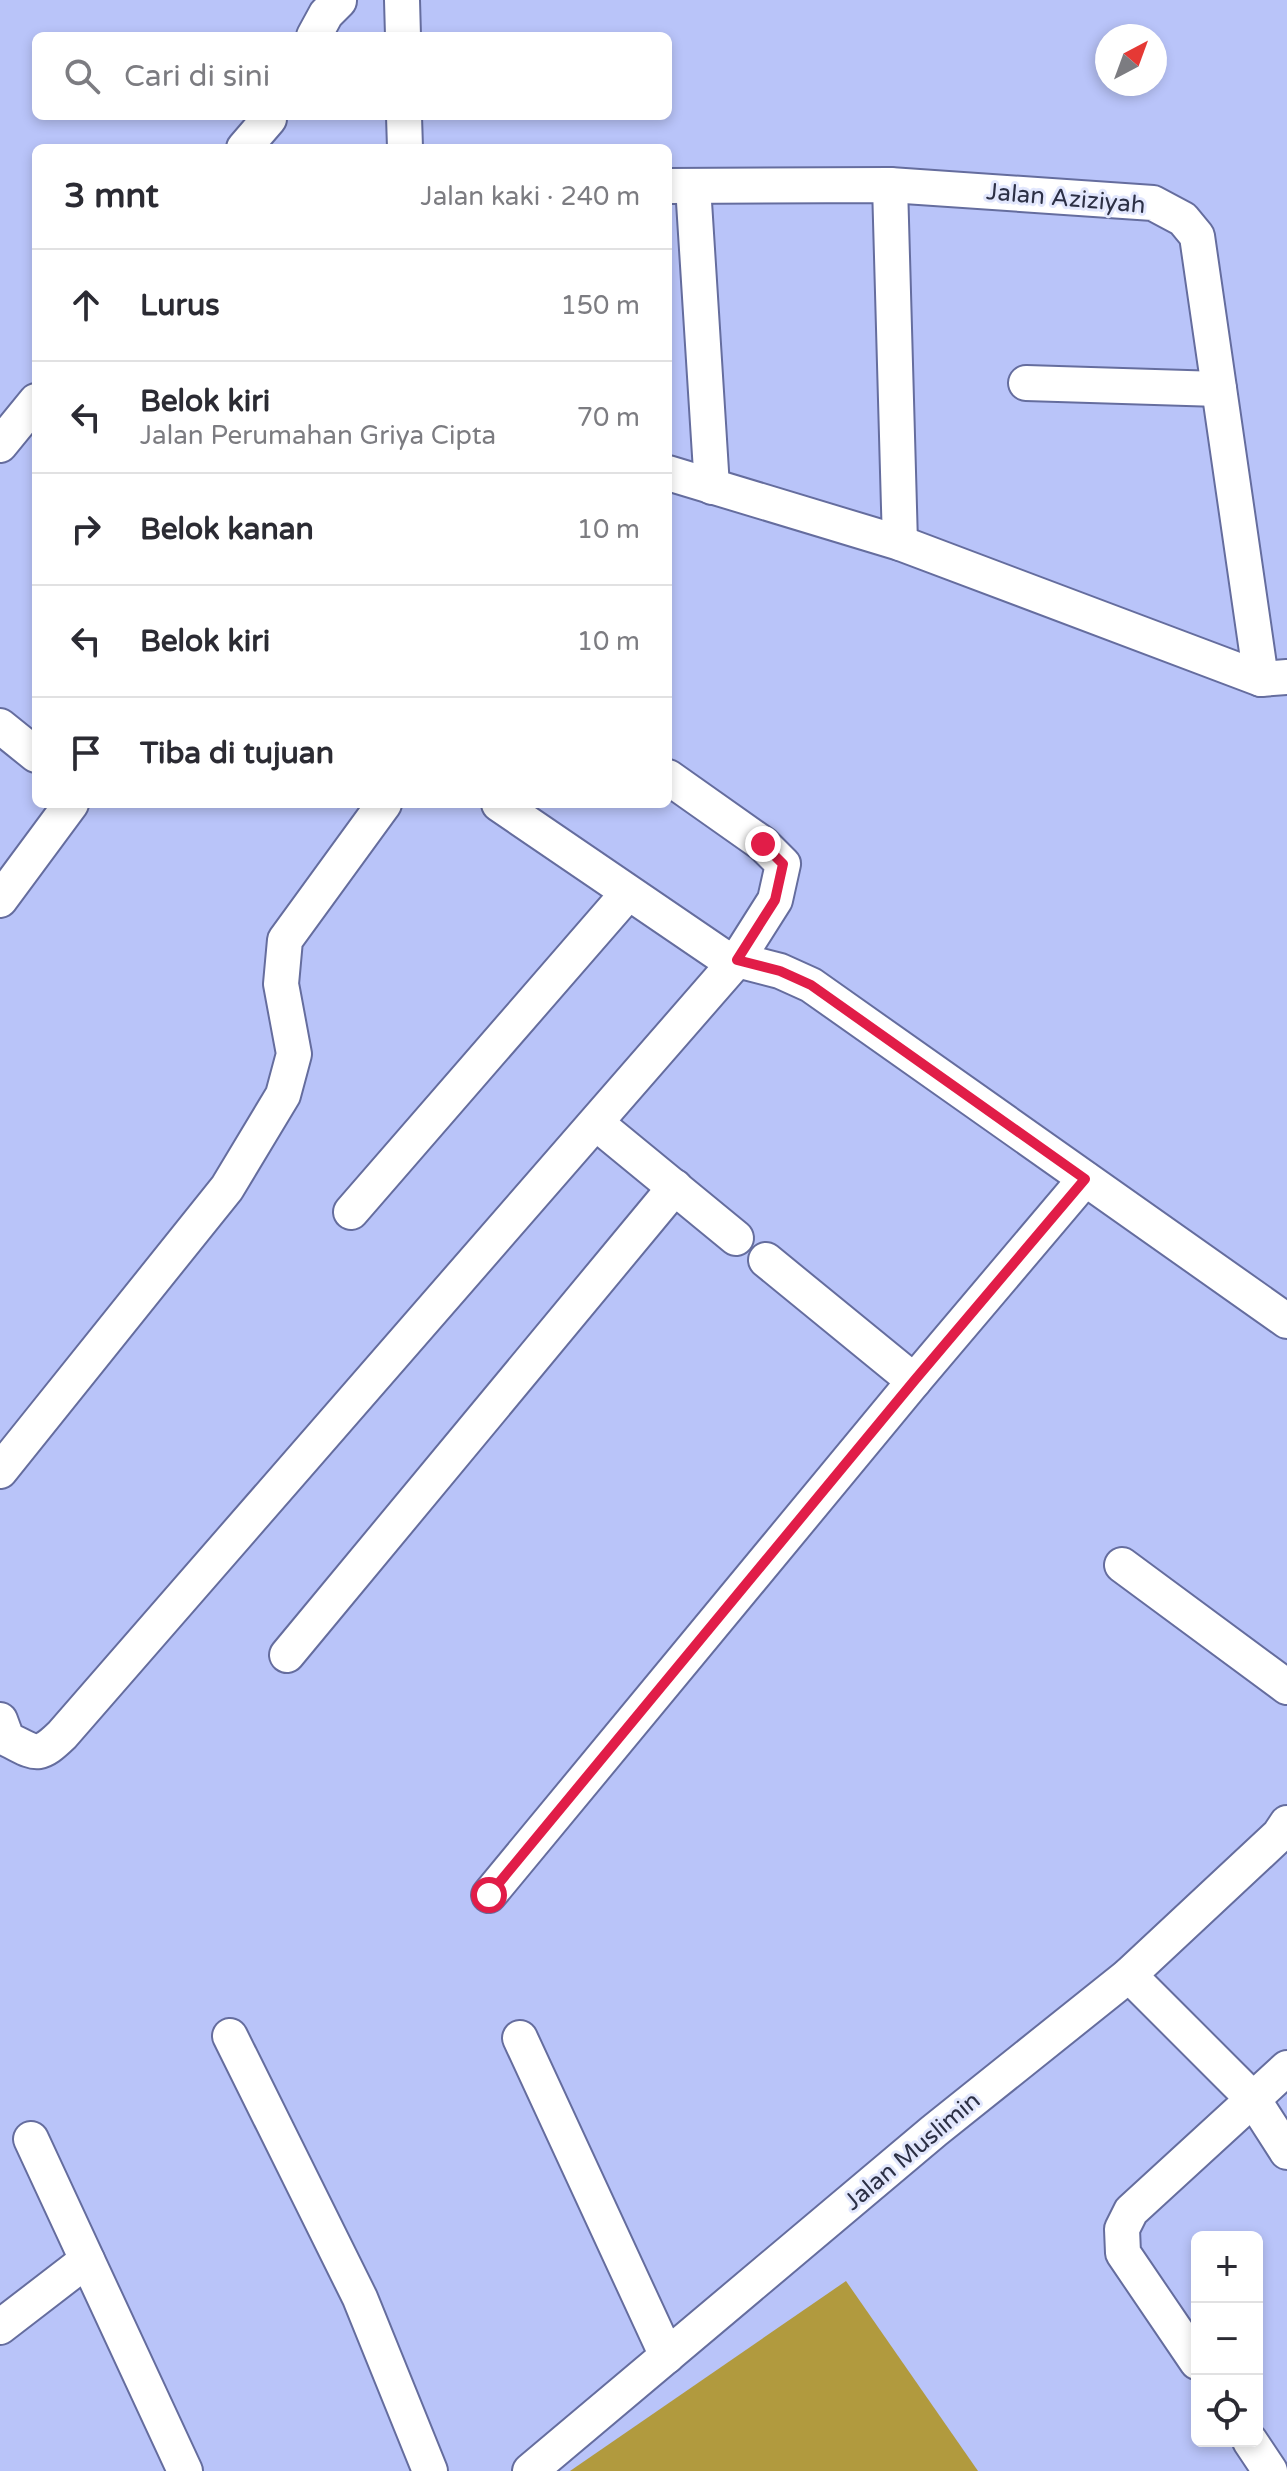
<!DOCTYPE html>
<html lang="id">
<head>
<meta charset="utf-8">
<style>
  body { margin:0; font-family:"Varela Round",sans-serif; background:#f7f7f7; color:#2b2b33 }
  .controls { position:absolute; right:24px; bottom:24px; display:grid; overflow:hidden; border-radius:12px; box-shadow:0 4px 12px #0003 }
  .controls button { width:72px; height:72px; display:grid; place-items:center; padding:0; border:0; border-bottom:2px solid #e1e1e2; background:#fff; color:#2b2b33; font:40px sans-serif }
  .compass { position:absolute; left:1095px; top:24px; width:72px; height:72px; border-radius:50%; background:#fff; box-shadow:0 4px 12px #0003; rotate:41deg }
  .stop { position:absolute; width:24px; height:24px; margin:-18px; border:6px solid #e11d48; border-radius:50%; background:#fff }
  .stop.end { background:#e11d48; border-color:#fff; box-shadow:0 2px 8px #0008 }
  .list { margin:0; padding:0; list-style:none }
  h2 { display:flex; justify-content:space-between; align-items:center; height:104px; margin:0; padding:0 32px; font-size:34px }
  h2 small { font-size:26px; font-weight:400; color:#7c7c81 }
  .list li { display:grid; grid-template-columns:52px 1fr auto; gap:24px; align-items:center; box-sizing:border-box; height:112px; padding:0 32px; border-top:2px solid #e1e1e2 }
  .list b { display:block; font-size:30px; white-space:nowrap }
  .list p { margin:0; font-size:26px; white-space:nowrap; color:#7c7c81 }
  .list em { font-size:26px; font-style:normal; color:#7c7c81 }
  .icon { flex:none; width:44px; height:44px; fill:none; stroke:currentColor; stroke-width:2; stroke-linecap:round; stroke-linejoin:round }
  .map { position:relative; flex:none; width:1287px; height:2471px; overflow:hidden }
  .search { position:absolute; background:#fff; box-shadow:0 4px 12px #0003; left:32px; top:32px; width:640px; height:88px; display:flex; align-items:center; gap:20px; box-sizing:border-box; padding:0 28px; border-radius:12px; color:#7c7c81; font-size:30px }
  .panel { position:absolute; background:#fff; box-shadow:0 4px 12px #0003; left:32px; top:144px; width:640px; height:664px; border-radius:12px }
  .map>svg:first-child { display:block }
  .green { fill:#b19a3e }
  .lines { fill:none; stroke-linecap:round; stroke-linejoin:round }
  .street-casing { stroke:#656d9e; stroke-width:38 }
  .street { stroke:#fff; stroke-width:34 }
  .route { stroke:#e11d48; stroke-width:10 }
  .labels { text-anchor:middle; stroke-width:6; stroke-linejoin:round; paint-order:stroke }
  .street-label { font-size:24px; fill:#2c3045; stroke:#e2e7fd }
</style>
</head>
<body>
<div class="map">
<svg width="1287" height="2471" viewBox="0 0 1287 2471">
  <rect width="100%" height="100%" fill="#b9c4f9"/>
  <polygon class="green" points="846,2281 978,2471 570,2471"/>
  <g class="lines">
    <g class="street-casing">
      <g id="street">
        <polyline points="402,0 403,36"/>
        <polyline points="314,36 326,14 339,1"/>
        <polyline points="404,116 405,148"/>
        <polyline points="244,148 269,119"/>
        <polyline points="890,185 900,543"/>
        <polyline points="668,186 890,185 1153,203 1183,219 1197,236 1261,679"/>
        <polyline points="693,186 712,487"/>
        <polyline points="1026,383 1219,389"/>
        <polyline points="0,445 36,401"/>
        <polyline points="668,473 900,543 1261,679 1287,677"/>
        <polyline points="0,726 36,755"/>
        <polyline points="499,804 722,956 780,971 811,985 1287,1321"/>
        <polyline points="0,900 71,804"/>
        <polyline points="596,1123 736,1238"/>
        <polyline points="351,1212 628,893"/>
        <polyline points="766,1260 914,1381"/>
        <polyline points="0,1471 227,1188 283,1095 294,1054 281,984 285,940 384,804"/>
        <polyline points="1122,1565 1287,1687"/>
        <polyline points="287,1655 675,1187"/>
        <path d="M 0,1720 L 7,1739 C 36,1753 37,1759 62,1735 L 737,960 L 775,900 L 783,864 L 763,844 L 668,777"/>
        <polyline points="489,1895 914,1381 1085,1179"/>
        <polyline points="1129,1975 1253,2099 1287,2152"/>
        <polyline points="230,2036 360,2298 430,2471"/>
        <polyline points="520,2038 667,2356"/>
        <polyline points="31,2139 185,2471"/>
        <polyline points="0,2327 87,2260"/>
        <polyline points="1197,2362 1123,2253 1122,2229 1131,2211 1287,2068"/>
        <polyline points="1250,2441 1270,2471"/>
        <polyline points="530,2471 934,2131 1129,1975 1279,1835 1287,1823"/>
      </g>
    </g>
    <use href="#street" class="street"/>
  </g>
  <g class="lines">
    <polyline class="route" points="489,1895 914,1381 1085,1179 811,985 780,971 737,960 775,900 783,864 763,844"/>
  </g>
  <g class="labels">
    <g class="street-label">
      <text transform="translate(1066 198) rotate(5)" y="8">Jalan Aziziyah</text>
      <text transform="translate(912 2151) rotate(-40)" y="8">Jalan Muslimin</text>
    </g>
  </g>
</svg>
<div class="controls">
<button>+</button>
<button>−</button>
<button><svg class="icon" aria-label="locate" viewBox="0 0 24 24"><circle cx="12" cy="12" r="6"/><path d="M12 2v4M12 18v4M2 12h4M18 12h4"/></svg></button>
</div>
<svg class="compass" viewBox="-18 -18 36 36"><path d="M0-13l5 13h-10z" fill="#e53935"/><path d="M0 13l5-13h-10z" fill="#7c7c81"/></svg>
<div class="stop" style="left:489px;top:1895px"></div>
<div class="stop end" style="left:763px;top:844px"></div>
<div class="search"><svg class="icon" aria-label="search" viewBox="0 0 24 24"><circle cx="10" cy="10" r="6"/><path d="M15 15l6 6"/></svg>Cari di sini</div>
<section class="panel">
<h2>3 mnt<small>Jalan kaki · 240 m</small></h2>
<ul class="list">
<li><svg class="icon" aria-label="ahead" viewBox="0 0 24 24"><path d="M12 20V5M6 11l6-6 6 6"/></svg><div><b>Lurus</b></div><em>150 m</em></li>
<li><svg class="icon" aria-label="left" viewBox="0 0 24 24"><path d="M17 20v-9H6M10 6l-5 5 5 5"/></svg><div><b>Belok kiri</b><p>Jalan Perumahan Griya Cipta</p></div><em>70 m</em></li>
<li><svg class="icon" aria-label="right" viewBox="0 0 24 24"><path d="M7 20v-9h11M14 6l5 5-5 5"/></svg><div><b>Belok kanan</b></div><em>10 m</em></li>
<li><svg class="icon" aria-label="left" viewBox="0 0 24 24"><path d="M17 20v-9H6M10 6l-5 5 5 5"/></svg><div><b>Belok kiri</b></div><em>10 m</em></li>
<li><svg class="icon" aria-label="arrive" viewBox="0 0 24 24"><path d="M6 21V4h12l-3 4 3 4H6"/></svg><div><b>Tiba di tujuan</b></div></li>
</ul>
</section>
</div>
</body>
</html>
